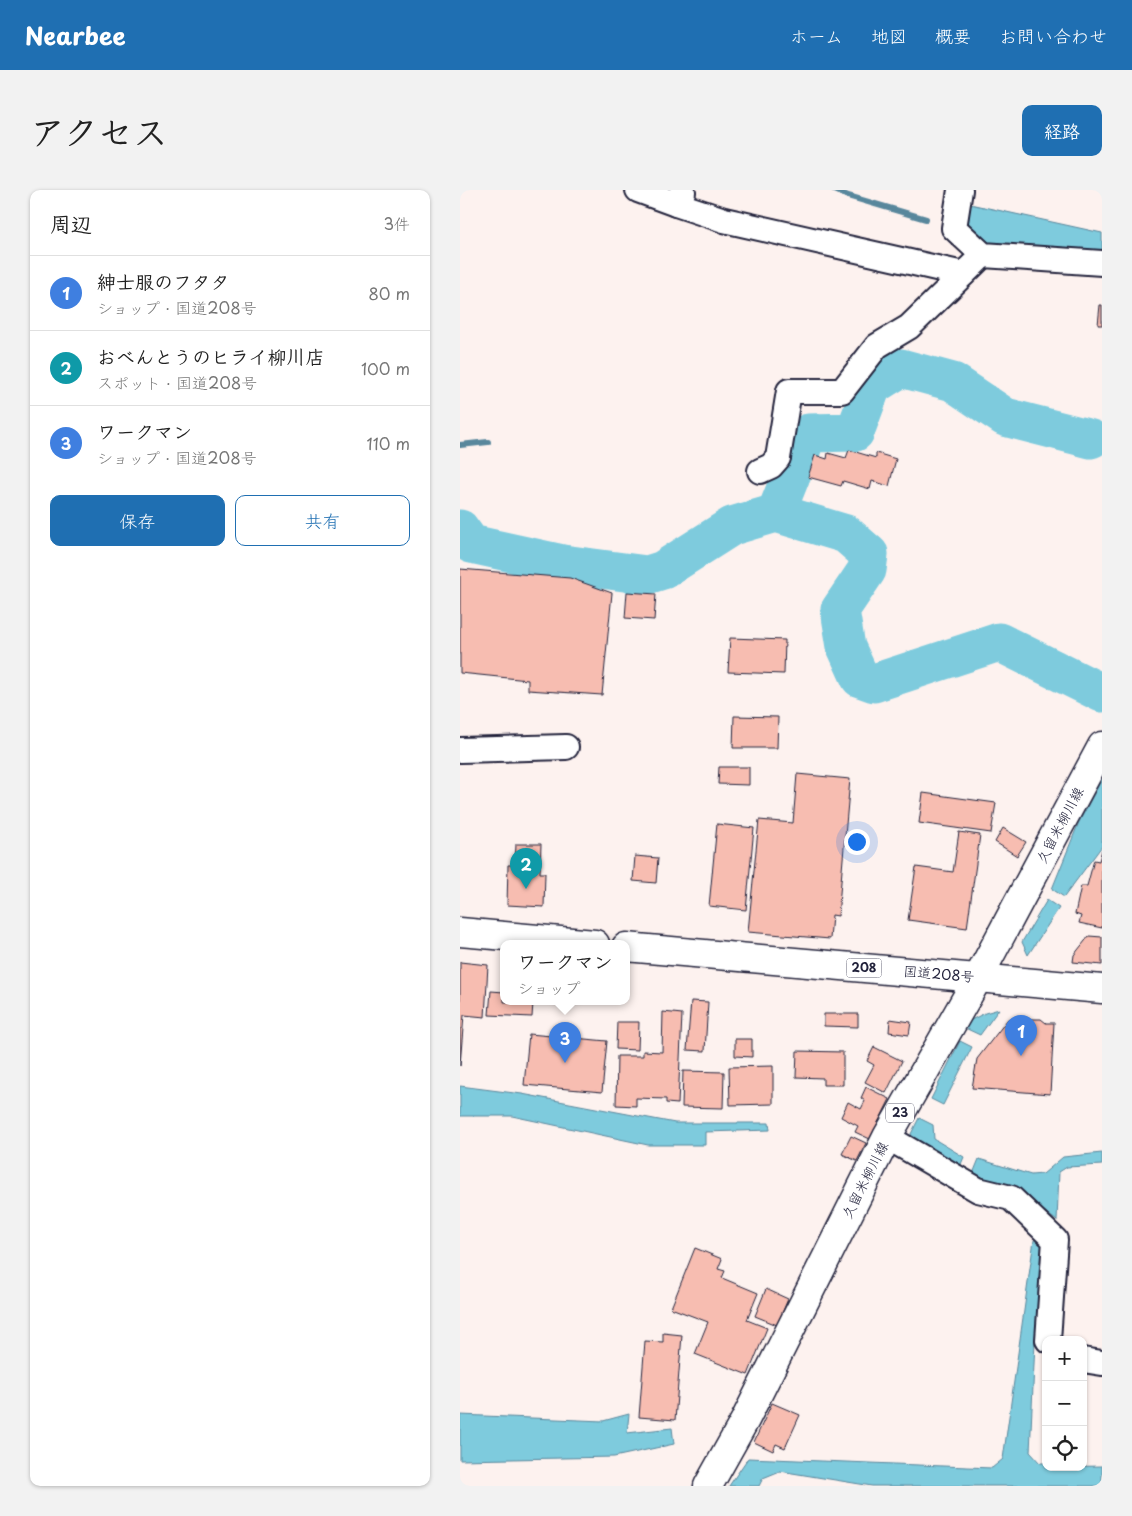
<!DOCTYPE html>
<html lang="ja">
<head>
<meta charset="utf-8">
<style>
  body { margin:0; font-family:"Playpen Sans","Klee One",sans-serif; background:#f2f2f2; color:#222 }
  .controls { position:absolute; right:15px; bottom:15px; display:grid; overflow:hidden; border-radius:10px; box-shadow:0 1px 4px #0004 }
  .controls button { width:45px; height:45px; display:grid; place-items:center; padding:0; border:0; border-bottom:1px solid #e0e0e0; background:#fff; color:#222; font:25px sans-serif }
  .you { position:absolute; left:396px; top:651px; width:18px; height:18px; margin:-12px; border:4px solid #fff; border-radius:50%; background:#1a73e8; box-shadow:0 0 0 8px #1a73e833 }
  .badge { display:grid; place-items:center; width:32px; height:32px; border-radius:50%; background:#1f6fb2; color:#fff; font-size:16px; font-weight:700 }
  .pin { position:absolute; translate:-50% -41px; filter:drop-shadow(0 1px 2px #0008) }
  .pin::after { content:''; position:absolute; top:26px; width:18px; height:15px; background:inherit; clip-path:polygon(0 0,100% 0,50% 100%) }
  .popup { position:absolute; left:40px; top:750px; width:130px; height:65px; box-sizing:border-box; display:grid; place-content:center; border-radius:10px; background:#fff; filter:drop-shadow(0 1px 4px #0005); font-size:16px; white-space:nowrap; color:#767676 }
  .popup b { font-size:19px; color:#222 }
  .popup::after { content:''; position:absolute; left:50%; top:100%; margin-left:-10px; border:10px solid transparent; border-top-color:#fff }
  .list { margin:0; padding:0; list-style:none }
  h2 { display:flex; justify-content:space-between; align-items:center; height:65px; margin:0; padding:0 20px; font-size:21px }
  h2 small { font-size:16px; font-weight:400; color:#767676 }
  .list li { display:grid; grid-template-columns:32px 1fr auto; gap:15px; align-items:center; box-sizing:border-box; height:75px; padding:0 20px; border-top:1px solid #e0e0e0 }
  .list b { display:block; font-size:19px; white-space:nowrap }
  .list p { margin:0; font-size:16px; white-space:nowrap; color:#767676 }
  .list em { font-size:16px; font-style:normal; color:#767676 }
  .actions { display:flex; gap:10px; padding:15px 20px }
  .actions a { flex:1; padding:11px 0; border:1px solid #1f6fb2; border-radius:10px; text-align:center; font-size:18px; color:#1f6fb2 }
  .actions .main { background:#1f6fb2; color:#fff }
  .icon { flex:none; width:28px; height:28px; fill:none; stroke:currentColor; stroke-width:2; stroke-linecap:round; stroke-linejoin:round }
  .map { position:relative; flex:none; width:642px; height:1296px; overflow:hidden; border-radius:10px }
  header { display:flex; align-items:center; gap:30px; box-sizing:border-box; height:70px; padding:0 25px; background:#1f6fb2; color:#fff }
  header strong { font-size:24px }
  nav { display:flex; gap:28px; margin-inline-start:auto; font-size:18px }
  .intro { display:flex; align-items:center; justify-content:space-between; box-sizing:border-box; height:120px; padding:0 30px }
  h1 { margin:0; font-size:35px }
  .button { padding:12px 22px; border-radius:10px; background:#1f6fb2; color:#fff; font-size:18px; font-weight:700 }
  main { display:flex; gap:30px; padding:0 30px }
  aside { flex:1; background:#fff; border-radius:10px; box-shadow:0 1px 4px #0004 }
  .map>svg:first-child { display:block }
  .water { fill:#7ecbdd; stroke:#59879c }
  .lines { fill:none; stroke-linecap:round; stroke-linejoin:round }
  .stream { stroke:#59879c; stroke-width:6 }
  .river { stroke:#7ecbdd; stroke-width:39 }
  .building { fill:#f7bdb1; stroke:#22223b }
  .minor-casing { stroke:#22223b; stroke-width:28 }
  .primary-casing { stroke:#22223b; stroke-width:31 }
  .trunk-casing { stroke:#22223b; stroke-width:31 }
  .minor { stroke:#fff; stroke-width:24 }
  .primary { stroke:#fff; stroke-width:28 }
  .trunk { stroke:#fff; stroke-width:28 }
  .labels { text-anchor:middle; stroke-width:4; stroke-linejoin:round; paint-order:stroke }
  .shield { fill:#fff; stroke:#646476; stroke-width:1 }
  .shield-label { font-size:12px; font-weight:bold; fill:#22223b }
  .street-label { font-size:14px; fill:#22223b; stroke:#fff }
</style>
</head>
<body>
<header>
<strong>Nearbee</strong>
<nav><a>ホーム</a><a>地図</a><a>概要</a><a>お問い合わせ</a></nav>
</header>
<div class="intro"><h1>アクセス</h1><a class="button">経路</a></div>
<main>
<aside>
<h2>周辺<small>3件</small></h2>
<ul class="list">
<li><span class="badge" style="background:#3f7fe0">1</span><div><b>紳士服のフタタ</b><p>ショップ · 国道208号</p></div><em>80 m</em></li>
<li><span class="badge" style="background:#0f9aa8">2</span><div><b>おべんとうのヒライ柳川店</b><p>スポット · 国道208号</p></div><em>100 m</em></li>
<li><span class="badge" style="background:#3f7fe0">3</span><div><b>ワークマン</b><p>ショップ · 国道208号</p></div><em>110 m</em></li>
</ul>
<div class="actions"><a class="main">保存</a><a>共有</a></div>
</aside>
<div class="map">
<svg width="642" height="1296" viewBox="0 0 642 1296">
  <rect width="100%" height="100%" fill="#fdf2ef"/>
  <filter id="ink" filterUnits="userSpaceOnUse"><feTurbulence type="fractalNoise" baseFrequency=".02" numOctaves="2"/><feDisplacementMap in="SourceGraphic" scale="10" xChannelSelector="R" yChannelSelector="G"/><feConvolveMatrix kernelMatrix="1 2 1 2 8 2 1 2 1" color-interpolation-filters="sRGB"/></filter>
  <g filter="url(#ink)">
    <g class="water">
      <polygon points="510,14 642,43 642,65 525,52 505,33"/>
      <polygon points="642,589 642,656 604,707 592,699 619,632"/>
      <polygon points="587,710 599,718 568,765 562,752"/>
      <polygon points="539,819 520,845 505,838 507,832 525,823"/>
      <polygon points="500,851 512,857 483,915 471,909"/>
      <polygon points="0,896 62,904 215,933 309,933 310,940 245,942 245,955 188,955 52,926 0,926"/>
      <polygon points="459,928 473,935 474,949 504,967 499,979 457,961 451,944"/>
      <polygon points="642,963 642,975 607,977 599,982 597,1031 568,1009 512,986 519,969 571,985 583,984 603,967"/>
      <polygon points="574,1050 588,1059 575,1152 570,1262 580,1273 586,1273 586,1277 642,1276 642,1296 412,1296 320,1281 303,1288 299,1296 269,1296 288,1268 532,1278 543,1269"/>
      <polygon points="169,1224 167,1243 212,1238 214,1254 154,1267 0,1270 0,1225 143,1231"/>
    </g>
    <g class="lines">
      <g class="stream">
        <polyline points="375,0 388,6 466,29"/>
        <polyline points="0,255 28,252"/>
      </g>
      <g class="river">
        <polyline points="316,323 348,243 395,242 412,196 441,178 493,192 545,227 631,249"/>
        <polyline points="0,339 11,354 103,374 187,385 203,380 272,336 316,323 386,344 409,364 407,380 380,420 386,457 400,488 414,493 539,452 642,503"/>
      </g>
    </g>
    <g class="building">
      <polygon points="640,115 642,115 642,135 638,135"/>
      <polygon points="389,260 416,268 416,263 436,269 429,296 412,291 410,299 383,291 381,296 348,287 355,265 367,269 368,263 386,268"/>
      <polygon points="0,379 110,388 152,403 142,505 68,500 68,490 0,483"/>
      <polygon points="167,402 196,404 194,430 165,428"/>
      <polygon points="270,448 325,450 324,484 268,482"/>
      <polygon points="274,526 318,527 317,558 273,558"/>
      <polygon points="259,577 289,577 289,595 258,594"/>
      <polygon points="337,584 390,589 378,726 372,725 370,749 288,742 299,630 333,633"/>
      <polygon points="463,603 536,613 531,643 459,633"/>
      <polygon points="257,634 294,638 286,720 249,716"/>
      <polygon points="543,638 566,652 557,666 535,652"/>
      <polygon points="499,642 520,645 507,738 448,730 456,677 493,682"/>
      <polygon points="56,654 81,654 80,683 85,683 84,717 47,715 48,675 55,675"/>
      <polygon points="642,660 642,738 619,733 621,726 615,724 621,696 627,696 634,670 639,671"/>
      <polygon points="175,666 198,668 196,693 173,691"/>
      <polygon points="629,746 642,747 642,775 613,772 614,765"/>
      <polygon points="0,772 28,775 25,827 4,825 0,876"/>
      <polygon points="31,801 44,802 44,812 73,812 72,827 29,825"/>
      <polygon points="231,811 248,812 245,861 227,860"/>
      <polygon points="203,822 222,824 218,914 206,913 206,909 176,908 176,916 156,915 157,866 183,866 183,861 202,862"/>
      <polygon points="364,824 398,824 398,837 364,836"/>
      <polygon points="430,829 451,832 449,845 429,842"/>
      <polygon points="548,829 581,829 586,833 594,833 590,904 512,898 517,869"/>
      <polygon points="157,832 179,832 178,860 156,859"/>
      <polygon points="69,844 147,851 142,902 64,895"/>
      <polygon points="275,849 292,849 292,867 275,866"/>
      <polygon points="414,857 442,871 426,903 405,892 414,875 407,871"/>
      <polygon points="337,861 383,862 383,895 363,895 363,888 336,887"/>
      <polygon points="313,876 313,914 270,915 269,877"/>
      <polygon points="223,881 264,882 263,918 222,917"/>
      <polygon points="406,897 430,909 410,949 395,942 398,936 381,927 388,912 401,919 405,911 401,908"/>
      <polygon points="391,946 406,953 397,971 382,964"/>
      <polygon points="235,1058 262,1069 258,1079 265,1081 262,1088 298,1103 287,1130 307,1138 288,1185 235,1164 248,1132 211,1118"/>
      <polygon points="306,1099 328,1109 317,1135 295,1126"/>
      <polygon points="203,1143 222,1145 215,1230 179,1227 185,1151 203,1152"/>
      <polygon points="312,1213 340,1225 325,1258 316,1254 313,1261 294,1252"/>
    </g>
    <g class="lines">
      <g class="minor-casing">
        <g id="minor">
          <polyline points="178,0 216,14 223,2"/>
          <polyline points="500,0 494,38 523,65 642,73"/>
          <polyline points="216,14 264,30 503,84"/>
          <polyline points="300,281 311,276 318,268 329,201 382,201 417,156 449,137 523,65"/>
          <polyline points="0,560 106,557"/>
          <polyline points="427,947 518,1000 551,1008 595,1050 588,1150"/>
          <polyline points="623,1170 642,1173"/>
        </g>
      </g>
      <g class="primary-casing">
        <polyline id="primary" points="248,1296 285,1230 427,947 518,788 642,556"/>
      </g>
      <g class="trunk-casing">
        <g id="trunk">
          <polyline points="0,742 135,754"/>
          <polyline points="166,757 642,799"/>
        </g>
      </g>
      <use href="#minor" class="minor"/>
      <use href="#primary" class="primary"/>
      <use href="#trunk" class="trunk"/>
    </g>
  </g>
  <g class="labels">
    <g class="shield">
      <rect x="386.5" y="768.5" width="35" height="19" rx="4"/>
      <rect x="426" y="913.5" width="28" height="19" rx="4"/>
    </g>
    <g class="shield-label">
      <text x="404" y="782">208</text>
      <text x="440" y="927">23</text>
    </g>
    <g class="street-label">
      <text transform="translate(600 635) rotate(-62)" y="5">久留米柳川線</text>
      <text transform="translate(479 784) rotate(5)" y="5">国道208号</text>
      <text transform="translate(405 990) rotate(-63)" y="5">久留米柳川線</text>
    </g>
  </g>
</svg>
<div class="controls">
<button>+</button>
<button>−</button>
<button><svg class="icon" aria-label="locate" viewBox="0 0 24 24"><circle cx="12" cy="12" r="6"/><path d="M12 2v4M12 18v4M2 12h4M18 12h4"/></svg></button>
</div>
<div class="you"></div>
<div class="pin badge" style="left:561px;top:866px;background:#3f7fe0">1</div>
<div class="pin badge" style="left:66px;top:699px;background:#0f9aa8">2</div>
<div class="pin badge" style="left:105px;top:873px;background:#3f7fe0">3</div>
<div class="popup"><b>ワークマン</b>ショップ</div>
</div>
</main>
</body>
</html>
